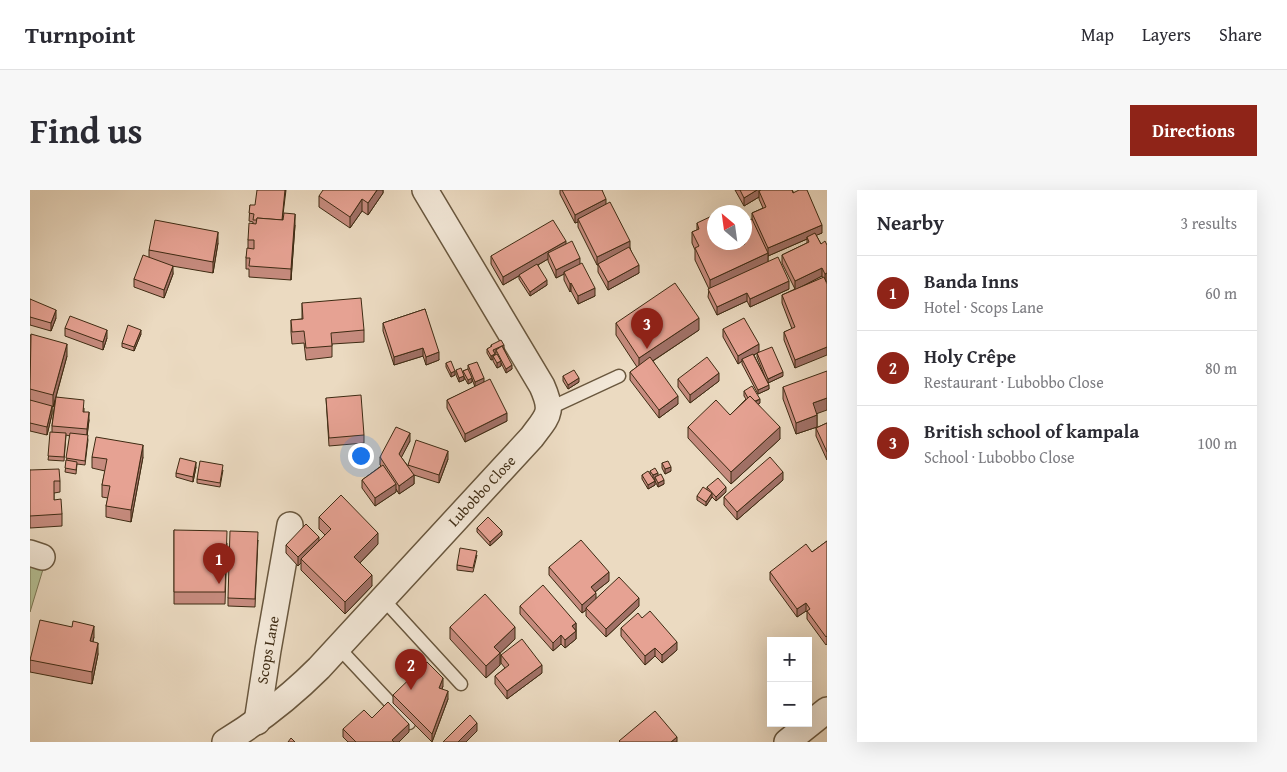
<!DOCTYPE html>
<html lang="en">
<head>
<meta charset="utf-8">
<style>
  body { margin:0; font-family:"Gentium Book Plus",serif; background:#f7f7f7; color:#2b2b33 }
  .controls { position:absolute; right:15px; bottom:15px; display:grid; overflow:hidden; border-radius:0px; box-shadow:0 5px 20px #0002 }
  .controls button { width:45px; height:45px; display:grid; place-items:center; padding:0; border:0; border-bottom:1px solid #e1e1e2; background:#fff; color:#2b2b33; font:25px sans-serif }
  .compass { position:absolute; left:677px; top:15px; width:45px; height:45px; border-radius:50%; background:#fff; box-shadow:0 5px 20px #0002; rotate:331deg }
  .you { position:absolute; left:330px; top:265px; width:18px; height:18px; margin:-12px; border:4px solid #fff; border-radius:50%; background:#1a73e8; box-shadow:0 0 0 8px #1a73e833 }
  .badge { display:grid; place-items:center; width:32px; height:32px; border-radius:50%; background:#8f2418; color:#fff; font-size:16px; font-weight:700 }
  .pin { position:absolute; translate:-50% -41px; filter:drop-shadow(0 1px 2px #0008) }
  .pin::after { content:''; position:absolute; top:26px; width:18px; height:15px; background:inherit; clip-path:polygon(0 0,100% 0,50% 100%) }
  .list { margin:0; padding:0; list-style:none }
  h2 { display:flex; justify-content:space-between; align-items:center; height:65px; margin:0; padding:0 20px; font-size:21px }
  h2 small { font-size:16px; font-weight:400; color:#7c7c81 }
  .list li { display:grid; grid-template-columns:32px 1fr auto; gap:15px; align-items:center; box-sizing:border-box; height:75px; padding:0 20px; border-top:1px solid #e1e1e2 }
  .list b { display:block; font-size:19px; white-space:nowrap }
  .list p { margin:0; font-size:16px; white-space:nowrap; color:#7c7c81 }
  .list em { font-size:16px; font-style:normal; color:#7c7c81 }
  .map { position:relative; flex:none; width:797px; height:552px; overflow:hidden; border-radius:0px }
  header { display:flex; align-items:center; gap:30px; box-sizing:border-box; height:70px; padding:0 25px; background:#fff; border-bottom:1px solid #e1e1e2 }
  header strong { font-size:24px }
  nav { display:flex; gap:28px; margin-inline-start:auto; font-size:18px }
  .intro { display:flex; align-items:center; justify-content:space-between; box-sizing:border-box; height:120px; padding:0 30px }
  h1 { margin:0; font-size:35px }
  .button { padding:12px 22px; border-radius:0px; background:#8f2418; color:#fff; font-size:18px; font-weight:700 }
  main { display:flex; gap:30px; padding:0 30px }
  aside { flex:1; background:#fff; border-radius:0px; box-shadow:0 5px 20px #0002 }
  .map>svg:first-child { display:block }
  .green { fill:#b5c094; stroke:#7a7654 }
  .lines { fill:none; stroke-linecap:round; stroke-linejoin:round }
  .lane-casing { stroke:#69573e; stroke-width:15 }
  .street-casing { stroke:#69573e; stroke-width:28 }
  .lane { stroke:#f2e7d7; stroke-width:12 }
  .street { stroke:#f2e7d7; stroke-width:25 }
  .wall { fill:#c68b7e; stroke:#3e2b13; fill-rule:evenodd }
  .shaded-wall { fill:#a17167; stroke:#3e2b13 }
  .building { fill:#e6a293; stroke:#3e2b13 }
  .labels { text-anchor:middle; stroke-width:4.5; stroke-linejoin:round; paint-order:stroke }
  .street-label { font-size:15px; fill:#3e2b13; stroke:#f2e7d7 }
</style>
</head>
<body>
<header>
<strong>Turnpoint</strong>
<nav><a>Map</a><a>Layers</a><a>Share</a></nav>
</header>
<div class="intro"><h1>Find us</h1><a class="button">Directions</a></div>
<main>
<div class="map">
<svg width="797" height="552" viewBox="0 0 797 552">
  <rect width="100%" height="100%" fill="#ebdac1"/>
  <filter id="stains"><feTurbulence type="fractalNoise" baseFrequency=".004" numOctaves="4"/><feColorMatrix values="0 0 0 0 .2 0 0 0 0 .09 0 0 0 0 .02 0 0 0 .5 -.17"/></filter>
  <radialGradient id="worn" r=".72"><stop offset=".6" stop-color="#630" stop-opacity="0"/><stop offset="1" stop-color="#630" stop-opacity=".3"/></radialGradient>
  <polygon class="green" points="0,372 14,376 0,422"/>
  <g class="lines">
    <g class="lane-casing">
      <g id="lane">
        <polyline points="520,218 589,186"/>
        <polyline points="353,409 431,494"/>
        <polyline points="308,457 379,533"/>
      </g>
    </g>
    <g class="street-casing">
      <g id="street">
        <polyline points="0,363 12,367"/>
        <polyline points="227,532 238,460 260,335"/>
        <path d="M 195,552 C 229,531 260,507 289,478 L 502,247 C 518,225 524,223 512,196 L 395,0"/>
        <polyline points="757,552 797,520"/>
      </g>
    </g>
    <use href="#lane" class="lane"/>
    <use href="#street" class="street"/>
  </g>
  <g class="wall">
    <polygon points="353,0 353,3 338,25 332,21 320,38 289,17 289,6"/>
    <polygon points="530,0 572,0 576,15 600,58 609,83 578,100 568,82 568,75 567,75 548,37 548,32 545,33 530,4"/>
    <path d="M 705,0 L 762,0 L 792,43 L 786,45 L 791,54 L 797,55 L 797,91 L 796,91 L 765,178 L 754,150 L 754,142 L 762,139 L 752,113 L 752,105 L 765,99 L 752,73 L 752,65 L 777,53 L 777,49 L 738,66 L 738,65 L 738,71 L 759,99 L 720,117 L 717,111 L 687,125 L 678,107 L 679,99 L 665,70 L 665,60 L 662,53 L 662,42 L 667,40 L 667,33 L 684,52 L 714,52 L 722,30 L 722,23 L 733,18 L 729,9 L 729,7 L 714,16 ZM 792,86 L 793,88 L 768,98 Z"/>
    <polygon points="220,15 265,35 261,90 219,87 219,79 216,79 216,68 218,58 218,50 223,33 223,32 219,31"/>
    <polygon points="188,53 183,83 142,76 143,84 134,108 104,97 104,89 119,67 119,60"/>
    <polygon points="536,54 550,74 565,106 548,114 541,101 540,102 534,90 534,84 526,88 518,71 518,69 508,75 517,95 500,106 489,89 489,86 473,95 461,74 461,66"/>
    <polygon points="0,109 26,128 21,141 0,135"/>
    <polygon points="272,113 334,140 334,152 302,154 302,167 276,170 274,153 262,154 261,142 261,130 272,129"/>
    <polygon points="395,119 409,170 396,175 393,166 364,175 353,141 353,133"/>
    <polygon points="586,133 669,140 623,171 648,214 629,228 600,190 600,182 607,177 586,145"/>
    <polygon points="35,138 77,148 73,160 35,146"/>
    <path d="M 693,139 L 729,162 L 753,186 L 738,193 L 739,199 L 728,204 L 712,174 L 712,171 L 708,174 L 693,147 ZM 727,163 L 727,167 L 737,192 L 724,165 Z"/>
    <polygon points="111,144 104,161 92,157 92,153"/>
    <polygon points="0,145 37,166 26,207 54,218 54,222 59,230 57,245 58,250 55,275 47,274 46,284 35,282 40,246 36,245 34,271 18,270 22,242 22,236 25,210 23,217 22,216 22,224 17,245 0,241"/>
    <polygon points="461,155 474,159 482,179 476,183 471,173 471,176 467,178 463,171 463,169 461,170 457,163 457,159 461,157"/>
    <polygon points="416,173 425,185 421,187 416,177"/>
    <polygon points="438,175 454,192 477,231 435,252 417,218 417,210 445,197 442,189 442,192 438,194 434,187 434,190 429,192 426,185 426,180 433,183 433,181 438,179"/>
    <polygon points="533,186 549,192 538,199 533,191"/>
    <polygon points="648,189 689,191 660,213 648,197"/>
    <polygon points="753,197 787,223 787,237 766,244 753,209"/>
    <polygon points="714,201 730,213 728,214 750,249 701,294 658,248 658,237 700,225 716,209 714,206"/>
    <polygon points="296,208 334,245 334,253 299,256"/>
    <polygon points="797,233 797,270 786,246 786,238"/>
    <polygon points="380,251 371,267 378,276 378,275 418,269 409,293 384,285 384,294 369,304 366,299 366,302 345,316 332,298 332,290 351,276 350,275 350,267"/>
    <polygon points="62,267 113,267 101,332 76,327 76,316 78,308 72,307 72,295 75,281 62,278"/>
    <polygon points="632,273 641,281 635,284 632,278"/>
    <polygon points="166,277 163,292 146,287 146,283"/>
    <polygon points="0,280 30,291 30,302 24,303 24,310 32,324 32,336 0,338"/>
    <polygon points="193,280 190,297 167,293 167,289"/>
    <polygon points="620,281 628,285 634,294 628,297 625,291 625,289 624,289 625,295 618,299 612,289 612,285 620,284"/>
    <polygon points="753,290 707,330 694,315 694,307"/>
    <polygon points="677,297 696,302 686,311 682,307 676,316 667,310 667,306 677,300"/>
    <polygon points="289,327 348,354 330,373 342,396 315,424 271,380 271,373 268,376 256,363 256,355 289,351 295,345 289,339"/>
    <polygon points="447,338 472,345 460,356 447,342"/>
    <polygon points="144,340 197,353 195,414 144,414"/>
    <polygon points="228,350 225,417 198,416 198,408"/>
    <polygon points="797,351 797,454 796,455 777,429 777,422 776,421 767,427 740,390 740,382 782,362"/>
    <polygon points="447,365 443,382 427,380 427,375"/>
    <polygon points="519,377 579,391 565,402 566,409 609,416 576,447 556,426 556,420 552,423 519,385"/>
    <polygon points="490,416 546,433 546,449 535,458 531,454 523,461 490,424"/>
    <polygon points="612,428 647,460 632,473 625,466 615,475 591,446 591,438"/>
    <polygon points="420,437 485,449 470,463 470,475 456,488 420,449"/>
    <polygon points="64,447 63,451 68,464 62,494 0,482 0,470"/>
    <polygon points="471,465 512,483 477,509 465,494 465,486 475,478 471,473"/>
    <polygon points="413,496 412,499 418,509 402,552 363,513 363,505"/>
    <polygon points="342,528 379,542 369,552 318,552 313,547 313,539"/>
  </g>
  <g class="shaded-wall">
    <polygon points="255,0 256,0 251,41 251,33"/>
    <polygon points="347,0 353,0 353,3 338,25 338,13"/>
    <polygon points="727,0 740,0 729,1 729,7 714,16 714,8"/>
    <polygon points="332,9 332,21 320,38 320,27"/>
    <polygon points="576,9 576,17 548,29 548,32 545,33 545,25"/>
    <polygon points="265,24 265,35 261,90 261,79"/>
    <polygon points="792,35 792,43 778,49 777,47 777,49 738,66 738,58"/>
    <polygon points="188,42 188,53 183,83 183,72"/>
    <polygon points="536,51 536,59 518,63 518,69 473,95 473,87"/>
    <polygon points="600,51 600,59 567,75 567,67"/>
    <polygon points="738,63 738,75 680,101 680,90"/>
    <polygon points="550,68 550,76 534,82 534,84 526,88 526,80"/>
    <polygon points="609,75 609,83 578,100 578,92"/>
    <polygon points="143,76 143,84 134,108 134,100"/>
    <polygon points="792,78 792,86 765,100 765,91"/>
    <polygon points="797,83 797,91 795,92 795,84"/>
    <polygon points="517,90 517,95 500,106 500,102"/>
    <polygon points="759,91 759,99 720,117 720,109"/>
    <polygon points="541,93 541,101 540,102 540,94"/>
    <polygon points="565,98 565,106 548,114 548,106"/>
    <polygon points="717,103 717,111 687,125 687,117"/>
    <polygon points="26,120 26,128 21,141 21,133"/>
    <polygon points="669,128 669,140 609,180 609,168"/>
    <polygon points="77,140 77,148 73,160 73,152"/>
    <polygon points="111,140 111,144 104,161 104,157"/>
    <polygon points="37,154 37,166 23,217 23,205"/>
    <polygon points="729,154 729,162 713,171 712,169 712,171 708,174 708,166"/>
    <polygon points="474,155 474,159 466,160 466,163 463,164 463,160"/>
    <polygon points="797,157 797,165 765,178 765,170"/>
    <polygon points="393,158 393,166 364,175 364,167"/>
    <polygon points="409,162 409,170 396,175 396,167"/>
    <polygon points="465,164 465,168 463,166 463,169 461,170 461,166"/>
    <polygon points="471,171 471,176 467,178 467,173"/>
    <polygon points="482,175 482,179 476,183 476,179"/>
    <polygon points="425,181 425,185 421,187 421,183"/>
    <polygon points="753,182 753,186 738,193 738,189"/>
    <polygon points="689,183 689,191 660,213 660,205"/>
    <polygon points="434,186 434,190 429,192 429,188"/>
    <polygon points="442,188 442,192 438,194 438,190"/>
    <polygon points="454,188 454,193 445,197 445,192"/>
    <polygon points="549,188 549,192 538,199 538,195"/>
    <polygon points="739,195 739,199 728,204 728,200"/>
    <polygon points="648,206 648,214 629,228 629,220"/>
    <polygon points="797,208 797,220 783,225 783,213"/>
    <polygon points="730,209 730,213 722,218 722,214"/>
    <polygon points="22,216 22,224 17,245 17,237"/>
    <polygon points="59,222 59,230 57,247 57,239"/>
    <polygon points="477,223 477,231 435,252 435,244"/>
    <polygon points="787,225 787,237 766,244 766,233"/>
    <polygon points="750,237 750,249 701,294 701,282"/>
    <polygon points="380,243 380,251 369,272 369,264"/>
    <polygon points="113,255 113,267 101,332 101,320"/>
    <polygon points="418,261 418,269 409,293 409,285"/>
    <polygon points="166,272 166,277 163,292 163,287"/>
    <polygon points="641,277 641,281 635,284 635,279"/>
    <polygon points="753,282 753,290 707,330 707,322"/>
    <polygon points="628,283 628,287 625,287 625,289 623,290 623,285"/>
    <polygon points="384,285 384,294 369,304 369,296"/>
    <polygon points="634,290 634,294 628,297 628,293"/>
    <polygon points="625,291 625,295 618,299 618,295"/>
    <polygon points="366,294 366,302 345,316 345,308"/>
    <polygon points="696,297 696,302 686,311 686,307"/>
    <polygon points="682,303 682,307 676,316 676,312"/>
    <polygon points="472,341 472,345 460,356 460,352"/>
    <polygon points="348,343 348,354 324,379 324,367"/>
    <polygon points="289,347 289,355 271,369 271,373 268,376 268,367"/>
    <polygon points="579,382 579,391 561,405 561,397"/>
    <polygon points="342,385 342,396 315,424 315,412"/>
    <polygon points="566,403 566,411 556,418 556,420 552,423 552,415"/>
    <polygon points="609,408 609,416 576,447 576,439"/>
    <polygon points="776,413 776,421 767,427 767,419"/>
    <polygon points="546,433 546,441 542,436"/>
    <polygon points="64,436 64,447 60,462 60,451"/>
    <polygon points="485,437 485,449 464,469 464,457"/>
    <polygon points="546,441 546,449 535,458 535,450"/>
    <polygon points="531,445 531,454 523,461 523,453"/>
    <polygon points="647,452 647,460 632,473 632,465"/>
    <polygon points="68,453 68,464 62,494 62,482"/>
    <polygon points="625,458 625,466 615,475 615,466"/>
    <polygon points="470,463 470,475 456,488 456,476"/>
    <polygon points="512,475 512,483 477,509 477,501"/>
    <polygon points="413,488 413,496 409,506 409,498"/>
    <polygon points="418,501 418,509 402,552 402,544"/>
    <polygon points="447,533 447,541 436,552 428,552"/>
    <polygon points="379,534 379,542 369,552 362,552 362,550"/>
    <polygon points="647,547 647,552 641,552"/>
  </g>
  <g class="building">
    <polygon points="227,0 255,0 252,30 227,28 227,30 223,30 224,24 219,23 220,15 225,15"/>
    <polygon points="293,0 347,0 338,13 332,9 320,27 289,6"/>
    <polygon points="532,0 572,0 576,9 545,25"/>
    <polygon points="710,0 727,0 714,8"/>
    <polygon points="731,0 762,0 763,3 769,0 777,0 792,35 738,58 722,23 736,17 729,1"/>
    <polygon points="580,12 600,51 567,67 548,29"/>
    <polygon points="254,23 265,24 261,79 219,76 220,68 216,68 217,58 224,59 224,50 218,50 219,33 226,34 227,28 253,30"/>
    <polygon points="684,25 684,52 709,52 711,56 715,54 714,52 714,32 722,29 738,63 680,90 665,58 669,56 662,42 669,39 667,33"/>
    <polygon points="125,30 188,42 183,72 119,60"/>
    <polygon points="523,30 536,51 473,87 461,66"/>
    <polygon points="785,43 791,54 795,51 797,55 797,83 795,84 792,78 765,91 752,65 779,52 777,47"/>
    <polygon points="542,51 550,68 526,80 518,63"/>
    <polygon points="599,57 609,75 578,92 568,74"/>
    <polygon points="113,65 143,76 134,100 104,89"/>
    <polygon points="748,67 759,91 720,109 717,103 687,117 678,99"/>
    <polygon points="552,73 565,98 548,106 541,93 540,94 534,82"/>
    <polygon points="507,74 517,90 500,102 489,85"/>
    <polygon points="794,87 797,94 797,157 765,170 754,142 765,137 752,105"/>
    <polygon points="645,93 669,128 609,168 586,133"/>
    <polygon points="331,108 334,140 301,143 302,156 276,158 274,141 262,142 261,130 273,129 272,113"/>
    <polygon points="0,109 26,120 21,133 0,127"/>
    <polygon points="395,119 409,162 396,167 393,158 364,167 353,133"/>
    <polygon points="40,126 77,140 73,152 35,138"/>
    <polygon points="714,128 729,154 708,166 693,139"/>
    <polygon points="98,135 111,140 104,157 92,153"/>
    <polygon points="1,144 37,154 23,205 0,199"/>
    <polygon points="471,150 474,155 463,160 465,164 461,166 457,159 462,156 461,155"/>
    <polygon points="472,156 482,175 476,179 466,160"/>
    <polygon points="742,157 753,182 738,189 727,163"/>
    <polygon points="467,164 471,171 467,173 463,166"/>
    <polygon points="723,164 739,195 728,200 712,169"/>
    <polygon points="620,167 648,206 629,220 600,182"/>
    <polygon points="677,167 689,183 660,205 648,189"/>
    <polygon points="421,171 425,181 421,183 416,173"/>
    <polygon points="447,172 454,188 445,192 438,175"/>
    <polygon points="431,178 434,186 429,188 426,180"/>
    <polygon points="438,179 442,188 438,190 433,181"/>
    <polygon points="544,180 549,188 538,195 533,186"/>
    <polygon points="797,181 797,208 783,213 787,225 766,233 753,197"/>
    <polygon points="460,189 477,223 435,244 417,210"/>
    <polygon points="722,196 730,209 725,211 720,206 718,208 714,201"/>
    <polygon points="331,205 334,245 299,248 296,208"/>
    <polygon points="720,206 750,237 701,282 658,237 686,210 700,225"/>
    <polygon points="26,207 54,210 53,222 59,222 57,239 22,236"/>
    <polygon points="0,210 22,216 17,237 0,233"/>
    <polygon points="797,233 797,262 786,238"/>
    <polygon points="366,237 380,243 369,264 384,285 369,296 350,267"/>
    <polygon points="20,242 36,243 34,267 18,266"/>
    <polygon points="40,243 58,245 55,271 36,268"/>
    <polygon points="66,247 113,255 101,320 76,316 80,296 72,295 77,269 62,267"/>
    <polygon points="386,250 418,261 409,285 378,275"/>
    <polygon points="740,267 753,282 707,322 694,307"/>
    <polygon points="150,268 166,272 163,287 146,283"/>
    <polygon points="36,270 47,272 46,280 35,278"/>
    <polygon points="170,271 193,275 190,293 167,289"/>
    <polygon points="638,271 641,277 635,279 632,273"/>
    <polygon points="353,275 366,294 345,308 332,290"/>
    <polygon points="625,278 628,283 623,285 620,281"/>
    <polygon points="29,279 30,291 24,291 24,310 31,309 32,324 0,326 0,280"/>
    <polygon points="618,281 625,291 618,295 612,285"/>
    <polygon points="631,284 634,290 628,293 625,287"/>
    <polygon points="688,288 696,297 686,307 677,297"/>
    <polygon points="673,297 682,303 676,312 667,306"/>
    <polygon points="311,305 348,343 324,367 342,385 315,412 271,369 301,339 289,327"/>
    <polygon points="458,327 472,341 460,352 447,338"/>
    <polygon points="276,334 289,347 268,367 256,355"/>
    <polygon points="144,340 197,341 195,402 144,402"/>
    <polygon points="200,341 228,342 225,409 198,408"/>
    <polygon points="551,350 579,382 561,397 566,403 552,415 519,377"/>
    <polygon points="797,351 797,446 796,447 777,421 780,419 776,413 767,419 740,382 776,354 782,362"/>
    <polygon points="430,358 447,361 443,378 427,375"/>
    <polygon points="589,387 609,408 576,439 556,418"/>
    <polygon points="513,395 546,433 542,436 546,441 535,450 531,445 523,453 490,416"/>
    <polygon points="455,404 485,437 464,457 470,463 456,476 420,437"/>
    <polygon points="620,421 647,452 632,465 625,458 615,466 591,438 608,423 612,428"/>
    <polygon points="10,430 42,437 43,431 64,436 60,451 68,453 62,482 0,470"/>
    <polygon points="492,449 512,475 477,501 465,486 479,475 471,465"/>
    <polygon points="397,472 413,488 409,498 418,501 402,544 363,505"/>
    <polygon points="358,512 379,534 362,550 364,552 326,552 313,539 334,520 342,528"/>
    <polygon points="625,521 647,547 641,552 590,552 589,551"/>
    <polygon points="440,525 447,533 428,552 413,552"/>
    <polygon points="261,548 265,552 258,552"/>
  </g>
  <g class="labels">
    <g class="street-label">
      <text transform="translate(452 301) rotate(-47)" y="5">Lubobbo Close</text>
      <text transform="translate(238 460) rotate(-80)" y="5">Scops Lane</text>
    </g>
  </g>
  <rect width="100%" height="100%" filter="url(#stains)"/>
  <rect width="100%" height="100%" fill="url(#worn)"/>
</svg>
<div class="controls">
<button>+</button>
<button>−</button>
</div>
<svg class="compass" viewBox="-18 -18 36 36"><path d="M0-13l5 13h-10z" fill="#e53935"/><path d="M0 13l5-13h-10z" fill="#7c7c81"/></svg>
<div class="you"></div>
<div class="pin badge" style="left:189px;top:394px">1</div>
<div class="pin badge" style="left:381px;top:500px">2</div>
<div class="pin badge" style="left:617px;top:159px">3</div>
</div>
<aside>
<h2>Nearby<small>3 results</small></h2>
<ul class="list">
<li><span class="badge">1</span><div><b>Banda Inns</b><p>Hotel · Scops Lane</p></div><em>60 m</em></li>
<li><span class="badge">2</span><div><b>Holy Crêpe</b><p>Restaurant · Lubobbo Close</p></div><em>80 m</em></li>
<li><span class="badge">3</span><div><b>British school of kampala</b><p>School · Lubobbo Close</p></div><em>100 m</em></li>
</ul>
</aside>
</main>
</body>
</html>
